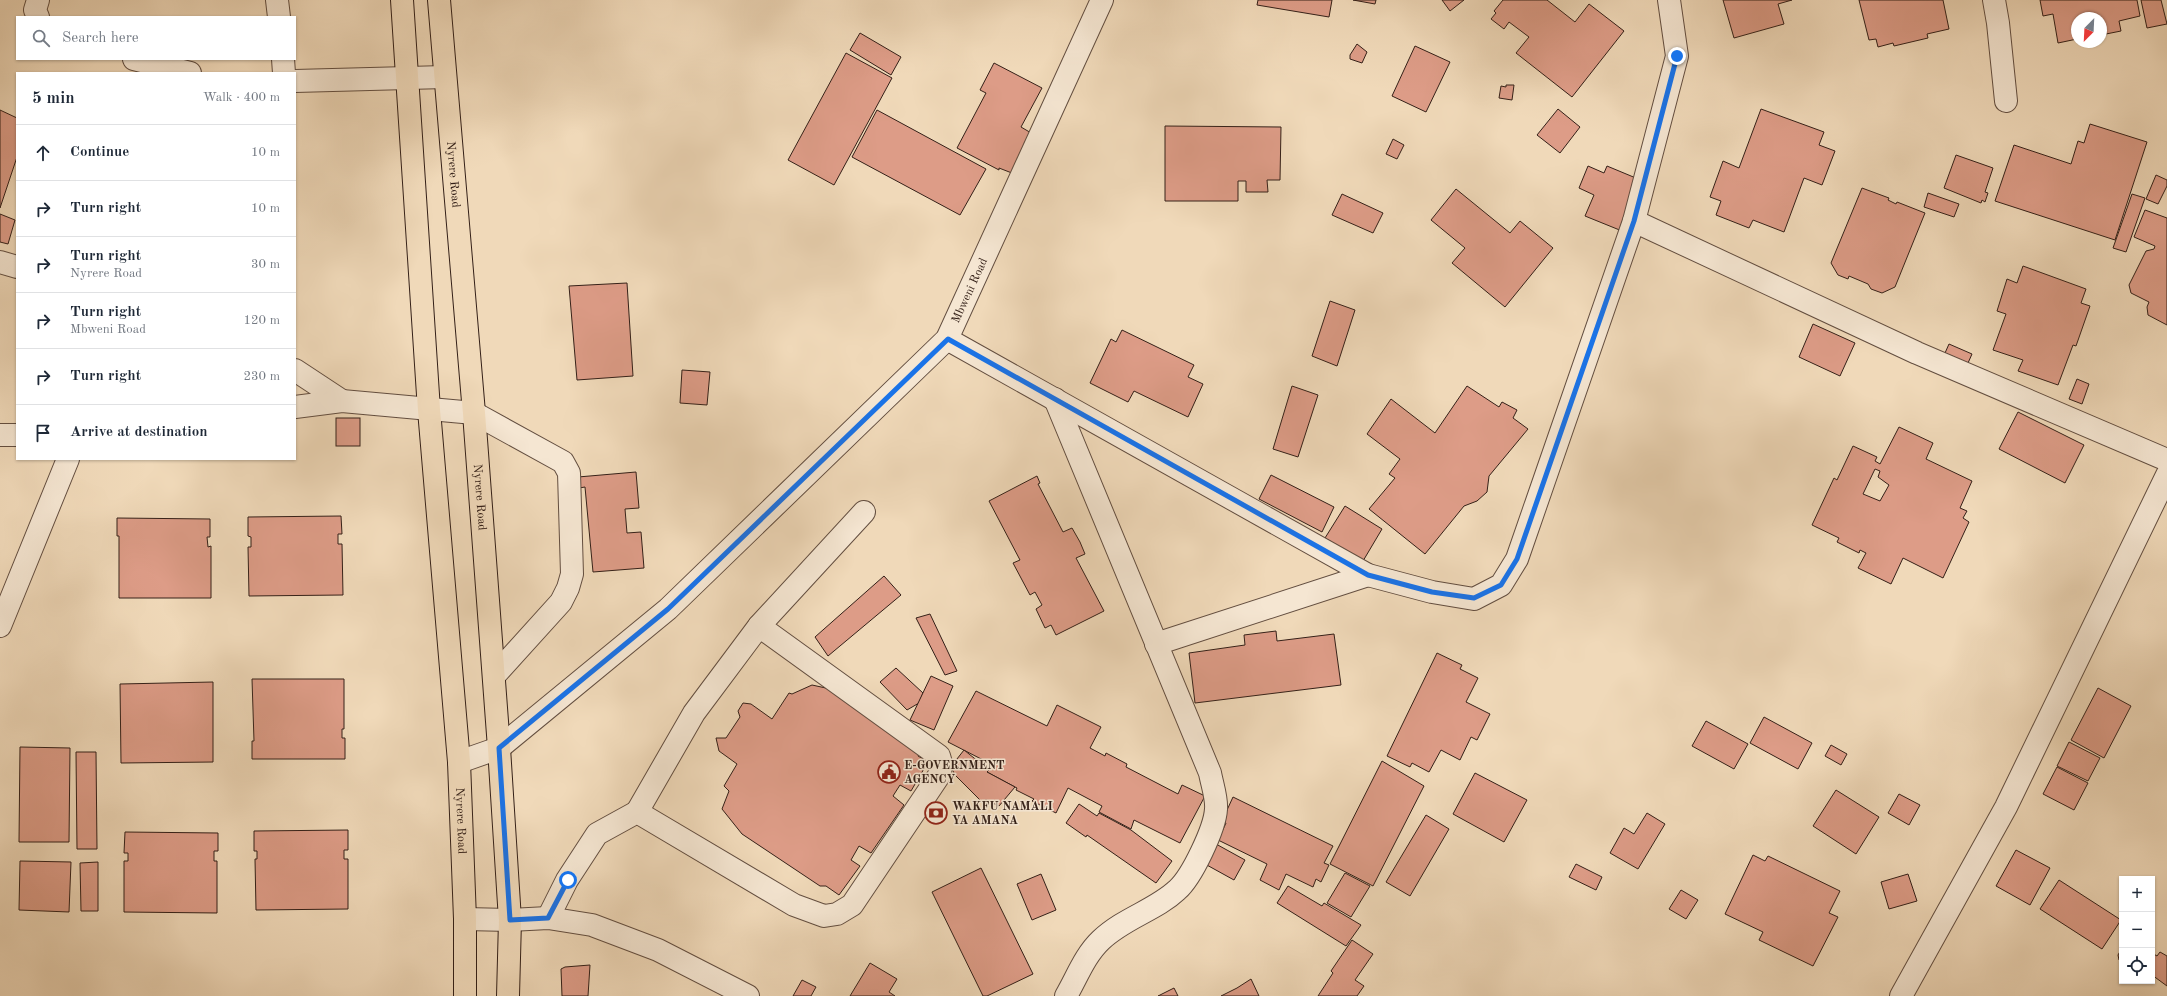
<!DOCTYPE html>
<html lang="en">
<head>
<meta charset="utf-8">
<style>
  body { margin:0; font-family:"Old Standard TT",serif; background:#f6f6f7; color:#1f2937 }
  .controls { position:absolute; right:12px; bottom:12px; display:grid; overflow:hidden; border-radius:0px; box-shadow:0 1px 3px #0004 }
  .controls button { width:36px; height:36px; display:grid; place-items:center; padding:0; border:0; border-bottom:1px solid #e0e1e3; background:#fff; color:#1f2937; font:20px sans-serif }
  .compass { position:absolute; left:2071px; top:12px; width:36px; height:36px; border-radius:50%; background:#fff; box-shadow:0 1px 3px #0004; rotate:204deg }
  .stop { position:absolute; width:12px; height:12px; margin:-9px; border:3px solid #1a73e8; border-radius:50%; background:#fff }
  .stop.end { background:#1a73e8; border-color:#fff; box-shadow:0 1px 4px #0008 }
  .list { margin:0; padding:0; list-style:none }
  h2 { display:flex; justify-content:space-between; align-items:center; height:52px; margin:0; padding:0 16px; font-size:17px }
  h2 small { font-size:13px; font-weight:400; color:#747a83 }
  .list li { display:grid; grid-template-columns:26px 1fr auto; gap:12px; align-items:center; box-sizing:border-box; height:56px; padding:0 16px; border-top:1px solid #e0e1e3 }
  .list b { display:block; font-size:15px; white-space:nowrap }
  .list p { margin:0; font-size:13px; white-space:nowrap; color:#747a83 }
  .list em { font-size:13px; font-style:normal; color:#747a83 }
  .icon { flex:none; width:22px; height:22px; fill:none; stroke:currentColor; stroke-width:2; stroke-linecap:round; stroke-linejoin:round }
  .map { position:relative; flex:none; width:2167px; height:996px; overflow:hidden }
  .search { position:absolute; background:#fff; box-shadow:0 1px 3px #0004; left:16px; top:16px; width:280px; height:44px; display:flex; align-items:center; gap:10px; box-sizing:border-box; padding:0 14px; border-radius:0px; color:#747a83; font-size:15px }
  .panel { position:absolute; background:#fff; box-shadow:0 1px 3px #0004; left:16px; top:72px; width:280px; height:388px; border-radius:0px }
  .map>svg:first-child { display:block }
  .building { fill:#dd9c87; stroke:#342018; fill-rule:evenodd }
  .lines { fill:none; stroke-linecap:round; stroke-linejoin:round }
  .minor-casing { stroke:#634e40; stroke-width:24 }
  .major-casing { stroke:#342018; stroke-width:24 }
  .minor { stroke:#f5e6d2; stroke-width:22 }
  .major { stroke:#f0d9b9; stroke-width:22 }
  .route { stroke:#1a73e8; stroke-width:5 }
  .labels { text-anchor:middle; stroke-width:3; stroke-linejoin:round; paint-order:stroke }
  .street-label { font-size:12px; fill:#342018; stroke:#f5e6d2 }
  .poi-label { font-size:12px; font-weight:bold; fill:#342018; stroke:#f5e6d2; text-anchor:start }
</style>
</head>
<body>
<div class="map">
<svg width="2167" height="996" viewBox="0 0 2167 996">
  <rect width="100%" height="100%" fill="#f0d9b9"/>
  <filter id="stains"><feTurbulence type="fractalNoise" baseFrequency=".005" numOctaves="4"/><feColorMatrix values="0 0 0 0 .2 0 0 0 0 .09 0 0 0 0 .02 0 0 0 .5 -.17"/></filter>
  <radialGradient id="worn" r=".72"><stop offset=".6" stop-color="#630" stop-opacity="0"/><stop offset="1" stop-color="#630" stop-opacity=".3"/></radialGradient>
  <g class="building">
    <polygon points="1258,0 1332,0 1329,17 1257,5"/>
    <polygon points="1353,0 1376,0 1375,4"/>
    <polygon points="1442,0 1464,0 1450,11"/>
    <polygon points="1503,0 1547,0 1575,22 1589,4 1624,31 1572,97 1516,53 1529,37 1509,22 1504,29 1491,19 1496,13 1494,11"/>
    <polygon points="1723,0 1792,0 1778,4 1784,24 1734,38"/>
    <polygon points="1859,0 1943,0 1949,29 1927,34 1928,38 1894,46 1893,43 1878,47 1876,39 1869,40"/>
    <polygon points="2040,0 2137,0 2140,16 2119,21 2121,31 2101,35 2101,18 2077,18 2077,39 2058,43 2053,14 2043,16"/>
    <polygon points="2141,0 2161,0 2167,24 2147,28"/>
    <polygon points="860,33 901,57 891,75 850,50"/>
    <polygon points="1357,44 1367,52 1362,63 1350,59 1350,55"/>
    <polygon points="1415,46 1450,62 1426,112 1392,96"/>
    <polygon points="846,53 892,78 834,185 788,160"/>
    <polygon points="994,63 1042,88 1021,127 1038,137 1017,175 999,168 999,170 957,148 986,93 980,90"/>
    <polygon points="1506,85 1514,85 1512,100 1499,98 1501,86 1506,87"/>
    <polygon points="1558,109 1580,127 1560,153 1537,135"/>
    <polygon points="1761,109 1824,132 1819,145 1835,151 1822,185 1804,178 1784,232 1753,220 1749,228 1716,215 1721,201 1710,197 1723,161 1739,168"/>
    <polygon points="0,110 17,118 17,157 0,208"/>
    <polygon points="877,110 986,169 960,215 852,157"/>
    <polygon points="2090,124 2147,142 2115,240 1995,201 2014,145 2071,164 2078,141 2084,143"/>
    <polygon points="1165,126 1281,127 1280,180 1267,180 1268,192 1246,192 1246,181 1238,181 1238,201 1165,201"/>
    <polygon points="1393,139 1404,145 1397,159 1386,154"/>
    <polygon points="1956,155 1993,168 1985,192 1988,193 1985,202 1982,200 1981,203 1944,188"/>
    <polygon points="1588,166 1604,173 1607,166 1643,181 1622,231 1585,216 1594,195 1579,188"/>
    <polygon points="2156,175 2167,180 2167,186 2158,204 2146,199"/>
    <polygon points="1862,188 1889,198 1888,200 1896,204 1897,202 1925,213 1895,287 1882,293 1871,289 1868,284 1849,276 1848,279 1838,275 1831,263"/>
    <polygon points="1456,189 1510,233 1520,221 1553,248 1505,307 1452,263 1465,248 1431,220"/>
    <polygon points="1928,193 1959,204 1954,217 1924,207"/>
    <polygon points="1342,194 1383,213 1373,233 1332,215"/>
    <polygon points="2132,194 2145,198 2126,252 2113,248"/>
    <polygon points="2145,210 2167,218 2167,325 2148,315 2147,307 2149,302 2131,293 2129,285 2146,251 2154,249 2155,246 2134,237"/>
    <polygon points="0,214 15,220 8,244 0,242"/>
    <polygon points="2023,266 2086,289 2081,303 2090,306 2076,346 2073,345 2058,385 2018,371 2023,360 1993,350 2006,314 1997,311 2007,279 2017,283"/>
    <polygon points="627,283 633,376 577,380 569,286"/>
    <polygon points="1330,301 1355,310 1337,366 1312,356"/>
    <polygon points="1813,324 1855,343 1840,376 1799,357"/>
    <polygon points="1122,330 1194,365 1188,377 1203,384 1188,417 1134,391 1128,402 1090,383 1111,339 1116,342"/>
    <polygon points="1949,344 1972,354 1968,363 1945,353"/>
    <polygon points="682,370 710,372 707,405 680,403"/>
    <polygon points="2077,379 2089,384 2082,404 2069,399"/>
    <polygon points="1292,386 1318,395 1298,457 1273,449"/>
    <polygon points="1467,386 1499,407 1502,402 1517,410 1513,418 1528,429 1489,476 1487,492 1477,501 1464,506 1425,554 1369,509 1395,478 1389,474 1400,459 1367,434 1391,399 1435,433"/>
    <polygon points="2018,412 2084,445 2065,483 1999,449"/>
    <rect x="336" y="418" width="24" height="28"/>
    <path d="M 1899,427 L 1933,443 L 1926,459 L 1972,481 L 1960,508 L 1967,511 L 1963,518 L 1969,522 L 1943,578 L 1903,558 L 1891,584 L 1858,568 L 1866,553 L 1860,550 L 1859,553 L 1837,542 L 1839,538 L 1812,525 L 1834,478 L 1837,480 L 1853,446 L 1877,457 L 1875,461 L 1880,464 ZM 1875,469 L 1880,471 L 1878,477 L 1889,485 L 1880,501 L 1863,494 Z"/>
    <polygon points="636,472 639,508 625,509 627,533 641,532 644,568 593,572 585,487 579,488 578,477"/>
    <polygon points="1271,475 1334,507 1322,532 1259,499"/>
    <polygon points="1037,476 1040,483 1038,484 1063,532 1072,528 1080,542 1085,554 1076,558 1104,611 1056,635 1051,625 1045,628 1036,609 1042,605 1035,592 1030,595 1013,563 1020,560 989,501"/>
    <polygon points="1345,506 1382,529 1363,561 1325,538"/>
    <polygon points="341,516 342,534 338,534 338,544 342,544 343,595 249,596 248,547 251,547 251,537 248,536 248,517"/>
    <polygon points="117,518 210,519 210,537 207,537 208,547 211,546 211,598 119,598 119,536 117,536"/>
    <polygon points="884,576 901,595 828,656 815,637"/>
    <polygon points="930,614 957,671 945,675 916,618"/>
    <polygon points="1276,631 1277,641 1334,634 1341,685 1195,703 1189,653 1245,645 1244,635"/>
    <polygon points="1437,653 1462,665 1460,669 1478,678 1466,702 1490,714 1477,740 1471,737 1460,760 1441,750 1429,772 1412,763 1410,767 1387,756"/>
    <polygon points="896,668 923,693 919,703 907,710 880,682"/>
    <polygon points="931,676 953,686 934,730 910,720"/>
    <polygon points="252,679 344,679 344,729 342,729 342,738 345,738 345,759 252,759 252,741 254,741"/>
    <polygon points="213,682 213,762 121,763 120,684"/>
    <polygon points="812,685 835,690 920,751 918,756 928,762 911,791 900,785 893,796 904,805 871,853 859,846 851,860 860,866 839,895 826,886 820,886 742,834 722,809 729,791 724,786 737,764 719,751 716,738 726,738 740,717 738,711 743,703 751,704 772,719 789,693 792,694"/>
    <polygon points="2098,688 2131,706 2104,758 2071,740"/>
    <polygon points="976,691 1047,726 1057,705 1101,727 1090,748 1105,756 1106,753 1127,764 1126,767 1178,794 1182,785 1205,796 1180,843 1134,820 1131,829 1099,812 1102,806 1068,788 1056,813 1032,801 1034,799 1016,790 1017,788 1015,787 987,772 993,762 988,760 987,762 948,742"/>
    <polygon points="1764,717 1812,743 1798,769 1750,743"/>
    <polygon points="1706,721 1748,744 1734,769 1692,746"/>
    <polygon points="2069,742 2100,758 2088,781 2057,766"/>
    <polygon points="1831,745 1847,754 1841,765 1825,756"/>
    <polygon points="20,747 70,748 69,842 19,842"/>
    <polygon points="964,750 989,770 987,772 1015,787 999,806 986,800 982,802 955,775 952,769 953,764"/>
    <polygon points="76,752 96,752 97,849 77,849"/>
    <polygon points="1382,761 1424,786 1373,886 1330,864"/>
    <polygon points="2057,767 2088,783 2074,810 2043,794"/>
    <polygon points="1475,773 1527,800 1504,842 1453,814"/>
    <polygon points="1836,790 1879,817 1856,854 1813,826"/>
    <polygon points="1899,794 1920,805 1909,825 1888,813"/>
    <polygon points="1233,797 1333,846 1324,863 1329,865 1321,882 1316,879 1313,887 1286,874 1279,890 1260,880 1267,864 1218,840 1226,823 1222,821"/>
    <polygon points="1079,804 1097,816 1099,813 1131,830 1172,861 1156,883 1087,835 1086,837 1066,823"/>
    <polygon points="1647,813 1665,824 1638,869 1610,853 1624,828 1634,834"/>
    <polygon points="1426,815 1449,829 1410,896 1386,882"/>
    <polygon points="348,830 348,850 344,850 344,859 348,859 348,909 256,910 255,859 257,859 257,851 254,851 254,831"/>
    <polygon points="125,832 218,833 218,851 214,851 214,861 217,861 217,913 124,912 124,861 128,861 128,853 124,853"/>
    <polygon points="1216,844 1245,860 1234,880 1205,864"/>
    <polygon points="2016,850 2050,868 2030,905 1996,886"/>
    <polygon points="1753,855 1765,861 1768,856 1840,891 1829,913 1838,917 1813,966 1759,940 1763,932 1725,914"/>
    <polygon points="20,861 71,862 69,912 19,910"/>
    <polygon points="98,862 98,911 81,911 80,863"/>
    <polygon points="1576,864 1602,877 1596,890 1569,877"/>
    <polygon points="981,868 1033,974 987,996 983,996 932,892"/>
    <polygon points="1345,873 1370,886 1351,917 1327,903"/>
    <polygon points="1041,874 1056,910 1032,920 1017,884"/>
    <polygon points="1908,874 1917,901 1889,909 1881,882"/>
    <polygon points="2059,880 2121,920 2102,949 2040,909"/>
    <polygon points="1288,886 1322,906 1324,903 1361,925 1346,946 1277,903"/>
    <polygon points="1681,890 1698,900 1686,919 1669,909"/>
    <polygon points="1352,940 1373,954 1355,980 1364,986 1357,996 1318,996 1333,973 1331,971"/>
    <polygon points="2122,948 2122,961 2119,960 2118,955"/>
    <polygon points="2160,952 2167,956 2167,986 2152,975 2152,953 2157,956"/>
    <polygon points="870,963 897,979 889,992 895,996 850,996"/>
    <polygon points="590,965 588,996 562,996 561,969 565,967"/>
    <polygon points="1251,979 1259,996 1221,996 1237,988"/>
    <polygon points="802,980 816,987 811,996 793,996"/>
    <polygon points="1174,988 1178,996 1158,996"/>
  </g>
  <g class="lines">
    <g class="minor-casing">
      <g id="minor">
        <polyline points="38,0 35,10 38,17"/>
        <polyline points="277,0 279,17"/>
        <polyline points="1994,0 1998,23 2006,101"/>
        <polyline points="134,59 190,73"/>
        <polyline points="283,59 284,73"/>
        <polyline points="295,81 445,77"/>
        <polyline points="1634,221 1917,353 2167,460"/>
        <polyline points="0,262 17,267"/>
        <polyline points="947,339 1368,575 1432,592 1474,599 1501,585 1517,559 1634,221 1677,56 1669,0"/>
        <polyline points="295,370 342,401"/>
        <path d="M 1055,399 L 1210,773 C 1212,784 1217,798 1216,809 C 1215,828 1192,877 1177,890 C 1156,910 1124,918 1101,940 C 1085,955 1077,977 1066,996"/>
        <polyline points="295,407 342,401 474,413 563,462 569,473 572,574 568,588 561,602 494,676"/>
        <polyline points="0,435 17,435"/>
        <polyline points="0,626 68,459"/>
        <polyline points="1156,644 1368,575"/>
        <path id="s1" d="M 459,762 L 499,748 L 668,609 L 947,339 L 1102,0"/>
        <polyline points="637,812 694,713 759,626 864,512"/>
        <polyline points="548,918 567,880 597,834 637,812 794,905 824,916 837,914 852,905 940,774 941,763 939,756 759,626"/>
        <polyline points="465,919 510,920 548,918 592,925 658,950 748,996"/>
        <polyline points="1901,996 2006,807 2167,475"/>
      </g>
    </g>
    <g class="major-casing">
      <g id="major">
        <path id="s2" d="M 402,0 L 429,410 L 459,762 L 465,919 L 465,996"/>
        <path id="s3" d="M 439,0 L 474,413 L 499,748 L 510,920 L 508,996"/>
      </g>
    </g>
    <use href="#minor" class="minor"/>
    <use href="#major" class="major"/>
  </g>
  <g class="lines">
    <polyline class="route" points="568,880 548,918 510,920 499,748 668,609 948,339 1368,575 1432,592 1474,598 1501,585 1517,559 1634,221 1677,56"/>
  </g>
  <defs>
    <g id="civic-ring" transform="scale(1.15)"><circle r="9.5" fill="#f5e6d2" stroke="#8f2418" stroke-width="1.5"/><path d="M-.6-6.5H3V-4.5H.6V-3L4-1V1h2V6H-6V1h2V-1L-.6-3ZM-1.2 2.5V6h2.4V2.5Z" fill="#8f2418"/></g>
    <g id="bank-ring" transform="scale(1.15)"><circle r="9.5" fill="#f5e6d2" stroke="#8f2418" stroke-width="1.5"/><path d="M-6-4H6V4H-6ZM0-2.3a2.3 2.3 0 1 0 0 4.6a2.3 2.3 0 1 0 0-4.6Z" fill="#8f2418"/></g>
  </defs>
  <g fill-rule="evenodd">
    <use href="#civic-ring" x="889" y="772"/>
    <use href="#bank-ring" x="936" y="813"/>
  </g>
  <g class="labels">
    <g class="street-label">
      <text dy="4" stroke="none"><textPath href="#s3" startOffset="175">Nyrere Road</textPath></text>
      <text dy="4" stroke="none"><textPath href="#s1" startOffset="703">Mbweni Road</textPath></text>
      <text dy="4" stroke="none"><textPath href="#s3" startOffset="499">Nyrere Road</textPath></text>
      <text dy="4" stroke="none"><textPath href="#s2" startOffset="823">Nyrere Road</textPath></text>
    </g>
    <g class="poi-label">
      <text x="904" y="769">E-GOVERNMENT<tspan x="904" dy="14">AGENCY</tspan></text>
      <text x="952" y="810">WAKFU NAMALI<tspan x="952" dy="14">YA AMANA</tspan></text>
    </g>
  </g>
  <rect width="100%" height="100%" filter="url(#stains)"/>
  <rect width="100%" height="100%" fill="url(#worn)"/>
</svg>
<div class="controls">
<button>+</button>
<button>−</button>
<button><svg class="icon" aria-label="locate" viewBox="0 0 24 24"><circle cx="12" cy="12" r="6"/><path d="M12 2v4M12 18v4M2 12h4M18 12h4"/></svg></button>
</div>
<svg class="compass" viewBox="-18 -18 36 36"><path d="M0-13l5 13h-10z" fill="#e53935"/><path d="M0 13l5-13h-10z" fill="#747a83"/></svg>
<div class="stop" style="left:568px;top:880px"></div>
<div class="stop end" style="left:1677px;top:56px"></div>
<div class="search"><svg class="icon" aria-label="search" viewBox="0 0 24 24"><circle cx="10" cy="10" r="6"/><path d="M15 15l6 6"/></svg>Search here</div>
<section class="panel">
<h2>5 min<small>Walk · 400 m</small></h2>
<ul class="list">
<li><svg class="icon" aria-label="ahead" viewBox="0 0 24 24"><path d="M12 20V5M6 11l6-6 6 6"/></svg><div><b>Continue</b></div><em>10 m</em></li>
<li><svg class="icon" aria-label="right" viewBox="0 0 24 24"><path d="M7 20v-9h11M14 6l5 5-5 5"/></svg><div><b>Turn right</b></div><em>10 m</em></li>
<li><svg class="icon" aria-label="right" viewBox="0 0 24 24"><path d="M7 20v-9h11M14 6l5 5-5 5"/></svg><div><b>Turn right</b><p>Nyrere Road</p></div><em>30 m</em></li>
<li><svg class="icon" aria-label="right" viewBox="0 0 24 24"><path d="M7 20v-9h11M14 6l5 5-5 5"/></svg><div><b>Turn right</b><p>Mbweni Road</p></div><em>120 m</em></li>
<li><svg class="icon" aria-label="right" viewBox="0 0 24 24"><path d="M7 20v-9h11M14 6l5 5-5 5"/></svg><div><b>Turn right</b></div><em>230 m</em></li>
<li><svg class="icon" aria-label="arrive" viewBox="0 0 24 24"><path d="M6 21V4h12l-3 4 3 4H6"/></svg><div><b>Arrive at destination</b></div></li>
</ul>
</section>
</div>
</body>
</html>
